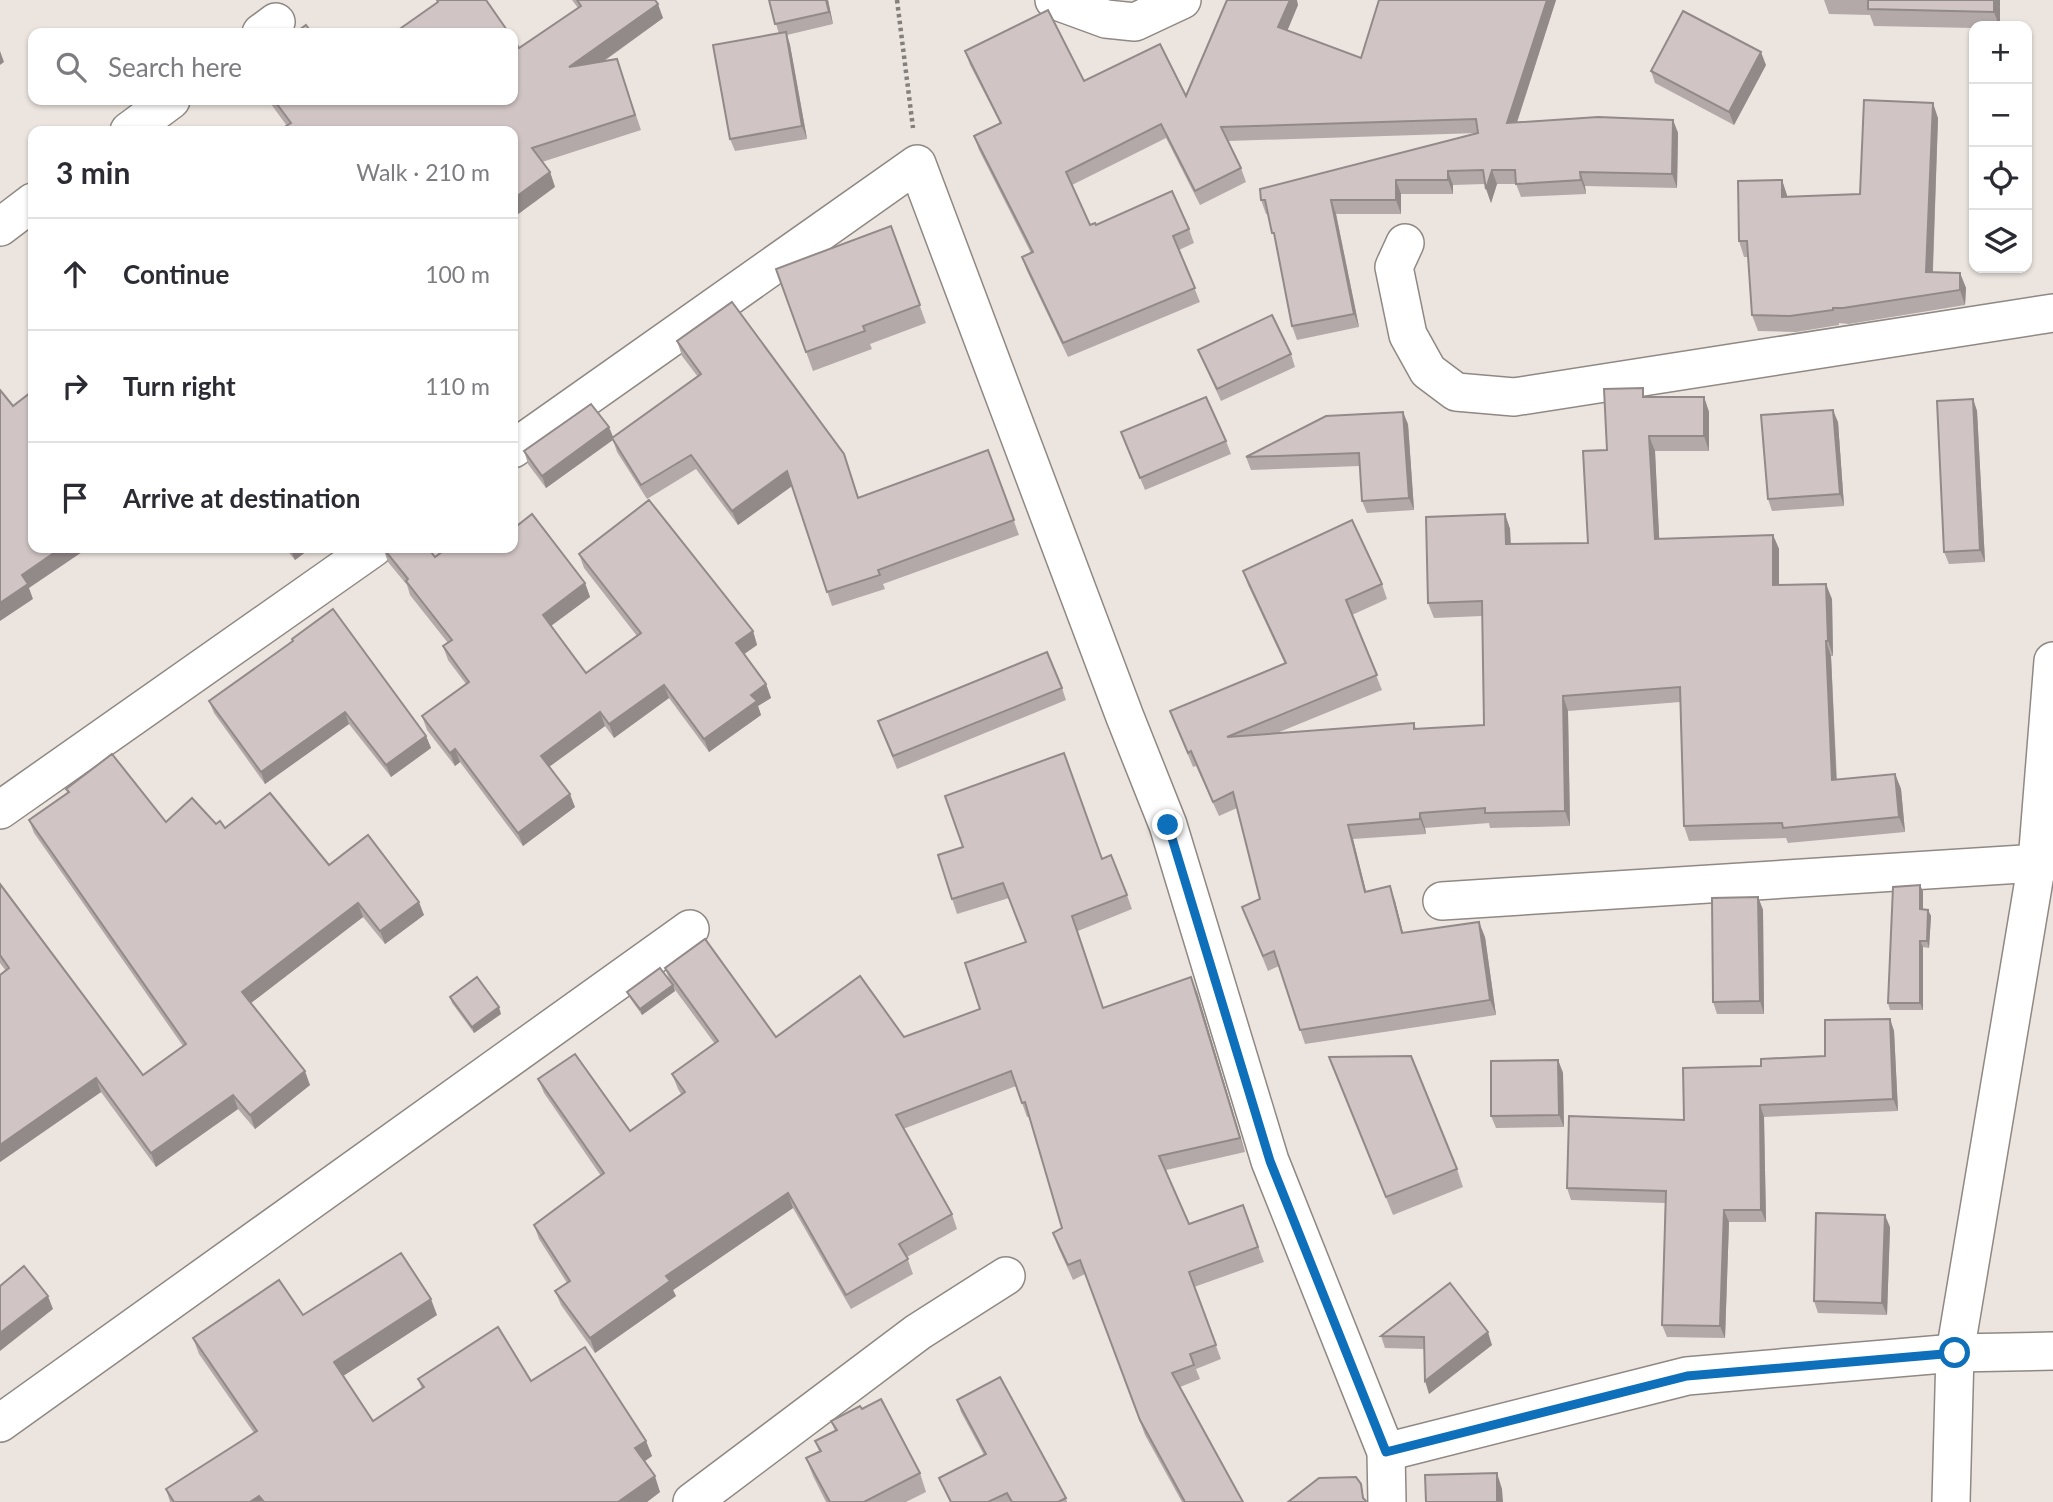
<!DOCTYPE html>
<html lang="en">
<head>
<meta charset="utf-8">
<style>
  body { margin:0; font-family:Lato,sans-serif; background:#f7f7f7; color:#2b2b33 }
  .controls { position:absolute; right:21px; top:21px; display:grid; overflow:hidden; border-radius:14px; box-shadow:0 2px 5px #0004 }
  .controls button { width:63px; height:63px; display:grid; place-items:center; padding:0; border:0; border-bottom:2px solid #e1e1e2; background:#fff; color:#2b2b33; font:35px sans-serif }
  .stop { position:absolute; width:21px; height:21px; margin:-16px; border:5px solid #0e6fbb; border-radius:50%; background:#fff }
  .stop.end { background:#0e6fbb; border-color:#fff; box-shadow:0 2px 7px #0008 }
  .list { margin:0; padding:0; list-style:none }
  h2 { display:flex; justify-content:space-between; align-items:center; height:91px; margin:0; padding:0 28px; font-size:30px }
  h2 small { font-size:23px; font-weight:400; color:#7c7c81 }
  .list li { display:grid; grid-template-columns:46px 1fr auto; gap:21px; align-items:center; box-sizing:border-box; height:112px; padding:0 28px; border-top:2px solid #e1e1e2 }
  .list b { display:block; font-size:26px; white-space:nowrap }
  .list em { font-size:23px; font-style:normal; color:#7c7c81 }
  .icon { flex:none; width:38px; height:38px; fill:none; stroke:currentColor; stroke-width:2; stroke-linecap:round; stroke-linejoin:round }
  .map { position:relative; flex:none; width:2053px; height:1502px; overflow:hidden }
  .search { position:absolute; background:#fff; box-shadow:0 2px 5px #0004; left:28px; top:28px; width:490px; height:77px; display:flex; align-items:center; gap:18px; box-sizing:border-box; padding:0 24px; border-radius:14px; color:#7c7c81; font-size:26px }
  .panel { position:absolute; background:#fff; box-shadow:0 2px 5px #0004; left:28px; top:126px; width:490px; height:427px; border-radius:14px }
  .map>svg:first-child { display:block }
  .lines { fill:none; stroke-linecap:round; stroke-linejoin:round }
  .minor-casing { stroke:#8f8883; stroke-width:40 }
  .path { stroke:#847f7b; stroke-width:4.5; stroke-dasharray:3.5 3.5; stroke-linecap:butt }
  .minor { stroke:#fff; stroke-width:37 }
  .wall { fill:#b3a9a9 }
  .shaded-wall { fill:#928a89 }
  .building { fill:#d0c5c4; stroke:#928a89; stroke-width:2 }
  .route { stroke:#0e6fbb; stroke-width:9 }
</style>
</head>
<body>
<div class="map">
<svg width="2053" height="1502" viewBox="0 0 2053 1502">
  <rect width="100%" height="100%" fill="#ece5df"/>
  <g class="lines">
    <g class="minor-casing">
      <g id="minor">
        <polyline points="1054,0 1106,19 1135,22 1182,0"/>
        <polyline points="261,33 276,22"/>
        <polyline points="129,131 171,100"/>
        <polyline points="0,227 33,202"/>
        <polyline points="1405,243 1394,267 1408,335 1428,371 1456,392 1514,397 2053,313"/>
        <polyline points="513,449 917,164 1125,717 1168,825 1270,1161 1386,1452 1387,1502"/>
        <polyline points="0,810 373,548"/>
        <polyline points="1442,901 2053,862"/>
        <polyline points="0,1423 690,929"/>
        <polyline points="1386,1452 1687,1376 1955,1353 2053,1351"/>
        <polyline points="692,1502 918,1332 1006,1276"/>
        <polyline points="1951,1502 1955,1353 2037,862 2053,661"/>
      </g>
    </g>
    <polyline class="path" points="897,0 913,128"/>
    <use href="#minor" class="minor"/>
  </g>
  <g class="wall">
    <polygon points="572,0 655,0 663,18 603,62 617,59 641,130 542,162 550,172 555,187 287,126 268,100 513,100 519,48 578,8"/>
    <polygon points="769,0 828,0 833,24 787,35 790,45 807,139 735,151 730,139 779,34"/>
    <polygon points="1556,0 1517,123 1673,120 1678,133 1677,188 1585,186 1586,194 1521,197 1516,184 1497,184 1491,203 1485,184 1453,185 1453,194 1401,194 1401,214 1336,214 1359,327 1297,340 1292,326 1276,242 1268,214 1266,214 1261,200 1478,133 1228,141 1241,168 1246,182 1200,205 1166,138 1072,185 1090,225 1189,229 1194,243 1179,250 1200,302 1068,357 1027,271 1022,257 1031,253 979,150 974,136 1000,123 970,65 965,51 1084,81 1186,96 1298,5 1287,31 1361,58"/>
    <polygon points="1824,0 2000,0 2000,26 1974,26 1974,28 1874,26 1870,15 1829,14"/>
    <polygon points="1766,65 1734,125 1655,83 1651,71"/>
    <polygon points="1938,118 1933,272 1960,273 1966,288 1965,305 1849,324 1839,323 1839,325 1796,332 1758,331 1752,315 1748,257 1744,257 1739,241 1782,180 1787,197 1860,194"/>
    <polygon points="891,226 926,323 870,344 872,349 813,371 776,269"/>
    <polygon points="677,341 844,454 859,498 988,450 1019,535 883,584 885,589 832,606 792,486 738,525 696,469 647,499 617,452 613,440 546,488 528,464 524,451 613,437 698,377 682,356"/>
    <polygon points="1198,350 1291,354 1295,367 1221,401 1203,362"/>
    <polygon points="1646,397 1704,397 1709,412 1709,451 1655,451 1659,539 1773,535 1779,549 1779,585 1832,599 1833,656 1831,656 1837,780 1895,774 1901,789 1905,832 1788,843 1786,838 1689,841 1684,826 1680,702 1568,711 1570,826 1490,828 1489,823 1425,828 1426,834 1353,839 1366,892 1395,901 1403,933 1485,937 1496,1015 1305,1044 1279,966 1268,971 1242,907 1260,899 1237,808 1219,816 1196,766 1193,767 1170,711 1285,664 1248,585 1243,571 1382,584 1387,599 1352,615 1382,690 1277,733 1414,723 1416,729 1484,725 1482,616 1434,618 1428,603 1505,514 1510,529 1511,544 1588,543 1607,450"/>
    <polygon points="1973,399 1977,411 1985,562 1949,564 1944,552"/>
    <polygon points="1838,422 1844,506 1772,511 1768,499"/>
    <polygon points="1408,424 1414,510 1367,513 1362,501 1360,466 1251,470 1246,457"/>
    <polygon points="1121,432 1226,441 1231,454 1145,490"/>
    <polygon points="285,548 311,548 295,560"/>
    <polygon points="383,548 585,583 590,597 551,626 586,673 637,636 584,568 579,554 753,631 757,645 744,654 766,684 771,698 758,706 761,715 709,752 669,698 614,738 605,726 549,767 575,807 523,846 460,762 455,766 427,730 422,716 466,684 448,660 443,646 448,643 410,595 407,585 388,562"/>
    <polygon points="292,639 426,736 431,748 391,777 349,724 265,784 214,713 209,701 293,641"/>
    <polygon points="1062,688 1066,700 897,769 878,721"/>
    <polygon points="66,789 166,822 216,824 225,828 329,865 424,915 385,944 363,917 251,1003 310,1085 255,1129 238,1109 156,1167 101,1092 0,1162 0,975 6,971 0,963 0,884 143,1075 183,1046 34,833 29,820 68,793"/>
    <polygon points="938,855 1102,859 1127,895 1132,909 1078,931 1103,1008 1197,992 1245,1152 1166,1170 1189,1224 1243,1205 1264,1262 1194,1287 1221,1359 1196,1369 1200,1379 1180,1387 1243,1502 1182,1502 1145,1435 1085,1274 1073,1280 1058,1247 1053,1233 1062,1228 1029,1117 1027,1117 1016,1086 903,1129 952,1214 957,1229 907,1257 913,1274 851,1309 793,1208 673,1290 676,1296 595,1353 561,1305 555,1291 567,1283 539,1239 534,1225 601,1176 544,1093 538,1079 630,1131 681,1094 678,1089 672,1074 715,1044 673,987 675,991 642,1015 630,998 627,992 670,981 665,968 776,1037 904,1037 980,1009 1026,942 1009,898 957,914"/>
    <polygon points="1923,891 1923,909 1928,910 1931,916 1929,948 1923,947 1923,1010 1890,1010 1888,1003"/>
    <polygon points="1758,897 1763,910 1764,1014 1717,1014 1713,1002"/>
    <polygon points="450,997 501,1014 474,1033 452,1003"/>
    <polygon points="1890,1019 1894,1031 1898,1111 1764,1117 1766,1222 1729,1222 1725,1338 1667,1337 1662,1325 1665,1203 1571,1200 1567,1188 1684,1120 1761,1066 1825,1056"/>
    <polygon points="1329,1057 1457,1169 1463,1187 1393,1215"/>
    <polygon points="1558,1060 1563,1073 1564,1127 1496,1128 1491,1116"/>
    <polygon points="1890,1227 1887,1315 1818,1313 1814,1301"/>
    <polygon points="1450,1283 1492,1345 1429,1394 1424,1349 1385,1348 1381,1336"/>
    <polygon points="303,1315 437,1315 343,1376 373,1421 422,1389 418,1379 531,1381 646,1441 652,1456 644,1461 660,1492 647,1502 170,1502 166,1489 254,1433 199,1354 193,1338"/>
    <polygon points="957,1400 1066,1498 1067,1502 950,1502 939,1478 984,1455 961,1412"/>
    <polygon points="862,1409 920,1473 926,1492 906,1502 826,1502 813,1476 806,1458 819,1451 815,1441 835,1431 831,1421"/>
  </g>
  <g class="shaded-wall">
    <polygon points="826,0 828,0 833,24 829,12"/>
    <polygon points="1290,0 1297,0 1298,5 1283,41 1278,27"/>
    <polygon points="1547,0 1556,0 1512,137 1507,123"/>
    <polygon points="1994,0 2000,0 2000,26 1999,26 1994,12"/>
    <polygon points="658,4 663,18 574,82 569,67"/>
    <polygon points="786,32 790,45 807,139 802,126"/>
    <polygon points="0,51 4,62 0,65"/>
    <polygon points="1761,52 1766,65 1734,125 1729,112"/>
    <polygon points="1933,103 1938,118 1932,288 1926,272"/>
    <polygon points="1673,120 1678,133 1677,188 1672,174"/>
    <polygon points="1492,170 1497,184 1491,203 1486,189"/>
    <polygon points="1448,171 1453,185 1453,194 1448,180"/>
    <polygon points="550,172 555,187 513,218 513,199"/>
    <polygon points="1580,172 1585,186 1586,194 1581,180"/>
    <polygon points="1396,180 1401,194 1401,214 1396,200"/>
    <polygon points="1782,180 1787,195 1787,212 1782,197"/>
    <polygon points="1331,200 1336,214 1359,327 1354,314"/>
    <polygon points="1960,273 1966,288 1965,305 1960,290"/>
    <polygon points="1704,397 1709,412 1709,451 1704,436"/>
    <polygon points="1973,399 1977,411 1985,562 1980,550"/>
    <polygon points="1833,410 1838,422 1844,506 1840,494"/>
    <polygon points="1403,412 1408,424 1414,510 1409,498"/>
    <polygon points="609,427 614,439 546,488 542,476"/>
    <polygon points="1649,436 1655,451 1660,554 1655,539"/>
    <polygon points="787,471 792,486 738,525 732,511"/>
    <polygon points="1505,514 1510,529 1511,559 1506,544"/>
    <polygon points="1773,535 1779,549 1779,600 1773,585"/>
    <polygon points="61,548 88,548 29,588 33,599 0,621 0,603 22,575"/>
    <polygon points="290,548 311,548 295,560"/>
    <polygon points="585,583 590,597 548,628 543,615"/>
    <polygon points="1826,584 1832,599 1833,656 1828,641"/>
    <polygon points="753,631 757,645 740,657 736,643"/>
    <polygon points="1826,641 1831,656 1837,795 1832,780"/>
    <polygon points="766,684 771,698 758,706 761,715 709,752 704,739 751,695"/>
    <polygon points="664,685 669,698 614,738 609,724"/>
    <polygon points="1563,696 1568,711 1570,826 1565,811"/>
    <polygon points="345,712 349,724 265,784 261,772"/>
    <polygon points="600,712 605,726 546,769 541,756"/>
    <polygon points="426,736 431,748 391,777 386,765"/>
    <polygon points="455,749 460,762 455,766 450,753"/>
    <polygon points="1895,774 1901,789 1905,832 1899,817"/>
    <polygon points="570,794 575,807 523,846 518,833"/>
    <polygon points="1420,813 1425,828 1426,834 1420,819"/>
    <polygon points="1348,825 1353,839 1370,907 1365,892"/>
    <polygon points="1920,885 1923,891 1923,916 1920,909"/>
    <polygon points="1390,886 1395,901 1407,948 1402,933"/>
    <polygon points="1758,897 1763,910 1764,1014 1760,1001"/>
    <polygon points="419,902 424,915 385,944 380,931"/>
    <polygon points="358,903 363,917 247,1006 242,992"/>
    <polygon points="1928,910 1931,916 1929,948 1927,941"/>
    <polygon points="1479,922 1485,937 1496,1015 1490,1000"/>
    <polygon points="1920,941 1923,947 1923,1010 1920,1003"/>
    <polygon points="1191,977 1197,992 1245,1152 1240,1138"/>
    <polygon points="673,985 675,991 642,1015 640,1009"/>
    <polygon points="499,1007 501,1014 474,1033 472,1027"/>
    <polygon points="1890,1019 1894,1031 1898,1111 1893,1099"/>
    <polygon points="1558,1060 1563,1073 1564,1127 1559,1115"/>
    <polygon points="305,1071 310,1085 255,1129 250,1115"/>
    <polygon points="96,1078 101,1092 0,1162 0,1145"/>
    <polygon points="233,1095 238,1109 156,1167 151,1153"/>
    <polygon points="1760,1105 1764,1117 1766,1222 1761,1210"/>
    <polygon points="788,1193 793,1208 673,1290 676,1296 595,1353 590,1338 666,1276"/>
    <polygon points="1724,1210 1729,1222 1725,1338 1720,1326"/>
    <polygon points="1885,1215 1890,1227 1887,1315 1882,1303"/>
    <polygon points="48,1296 53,1309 0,1351 0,1333"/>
    <polygon points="431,1299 437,1315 340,1378 334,1362"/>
    <polygon points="1488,1332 1492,1345 1429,1394 1425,1381"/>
    <polygon points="646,1441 652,1456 641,1464 635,1448"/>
    <polygon points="1497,1473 1502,1489 1503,1502 1497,1502"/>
    <polygon points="655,1476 660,1492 647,1502 618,1502"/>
    <polygon points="259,1496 262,1502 250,1502"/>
  </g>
  <g class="building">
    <polygon points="437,0 486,0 509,33 394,33 438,2"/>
    <polygon points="577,0 655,0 658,4 569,67 617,59 635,115 532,148 550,172 513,199 513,131 278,131 291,123 274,100 513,100 513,38 519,48 581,6"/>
    <polygon points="769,0 826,0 829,12 775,24"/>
    <polygon points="1227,0 1290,0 1278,27 1361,58 1379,0 1547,0 1507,123 1598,117 1673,120 1672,174 1580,172 1581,180 1516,184 1515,170 1492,170 1486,189 1483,170 1448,171 1448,180 1396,180 1396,200 1331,200 1354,314 1292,326 1274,233 1272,233 1265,200 1261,200 1260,189 1478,133 1476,119 1221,127 1241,168 1195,191 1161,124 1066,172 1090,225 1095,223 1096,225 1172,191 1189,229 1173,236 1195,288 1063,343 1022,257 1033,252 974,136 1001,123 965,51 1048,10 1084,81 1160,44 1186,96"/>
    <polygon points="1868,0 1994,0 1994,12 1868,9"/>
    <polygon points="1683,11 1761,52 1729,112 1651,71"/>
    <polygon points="306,25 312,33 295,33"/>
    <polygon points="786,32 802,126 730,139 713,45"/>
    <polygon points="1864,100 1933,103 1926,272 1960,273 1960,290 1843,308 1833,308 1833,310 1790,316 1752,315 1747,241 1739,241 1738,181 1782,180 1782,197 1860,194"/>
    <polygon points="891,226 920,305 863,326 865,331 806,352 776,269"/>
    <polygon points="732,302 844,454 858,498 988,450 1014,520 878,570 880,575 827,592 787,471 732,511 691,455 641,485 612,438 701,374 677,341"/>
    <polygon points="1272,315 1291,354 1217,389 1198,350"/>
    <polygon points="1643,388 1643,397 1704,397 1704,436 1649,436 1655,539 1773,535 1773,585 1826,584 1828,641 1826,641 1832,780 1895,774 1899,817 1783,828 1782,823 1684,826 1680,687 1563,696 1565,811 1485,813 1485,808 1420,813 1420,819 1348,825 1365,892 1390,886 1402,933 1479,922 1490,1000 1300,1030 1274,951 1263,956 1242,907 1260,899 1233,792 1213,802 1191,751 1188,753 1170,711 1286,663 1243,571 1352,520 1382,584 1346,600 1377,675 1227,737 1414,723 1414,729 1484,725 1482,601 1428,603 1426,517 1505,514 1506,544 1588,543 1583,451 1607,450 1604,389"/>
    <polygon points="0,390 13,406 30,393 33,397 33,548 61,548 22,575 28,584 0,603"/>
    <polygon points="1206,397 1226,441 1140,478 1121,432"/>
    <polygon points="1973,399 1980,550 1944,552 1937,401"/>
    <polygon points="591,404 609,427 542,476 524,451"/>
    <polygon points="1833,410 1840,494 1768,499 1761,415"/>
    <polygon points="1403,412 1409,498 1362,501 1359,453 1246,457 1326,416"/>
    <polygon points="649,500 753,631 736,643 766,684 751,695 757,701 704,739 664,685 609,724 600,712 541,756 570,794 518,833 455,749 450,753 422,716 469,682 443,646 452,640 406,581 408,579 383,548 428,548 435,557 447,548 513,548 513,529 532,514 585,583 543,615 586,673 641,633 579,554"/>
    <polygon points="333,609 426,736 386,765 345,712 261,772 209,701 293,641 292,639"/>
    <polygon points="1047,652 1062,688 893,756 878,721"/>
    <polygon points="1064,753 1102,859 1111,855 1127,895 1072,916 1103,1008 1191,977 1240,1138 1159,1156 1189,1224 1243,1205 1258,1247 1189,1272 1216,1345 1190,1354 1194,1365 1172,1373 1243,1502 1185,1502 1140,1420 1080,1260 1068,1265 1053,1233 1062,1228 1025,1102 1022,1103 1011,1071 896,1115 952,1214 899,1244 908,1259 846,1295 788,1193 666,1276 670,1281 590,1338 555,1291 570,1281 534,1225 604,1173 538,1079 575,1054 630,1131 685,1092 672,1074 718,1041 665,968 705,939 776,1037 860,976 904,1037 980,1009 965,963 1026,942 1003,883 952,899 938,855 963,847 945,796"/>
    <polygon points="112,754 166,822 192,798 216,824 220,821 225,828 270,793 329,865 368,835 419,902 380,931 358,903 242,992 305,1071 250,1115 233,1095 151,1153 96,1078 0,1145 0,975 9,968 0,955 0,884 143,1075 186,1044 29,820 69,792 66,789"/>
    <polygon points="1920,885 1920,909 1928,910 1927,941 1920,941 1920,1003 1888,1003 1893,887"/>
    <polygon points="1758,897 1760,1001 1713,1002 1712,898"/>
    <polygon points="660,968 673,985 640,1009 627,992"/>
    <polygon points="477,977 499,1007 472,1027 450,997"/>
    <polygon points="1890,1019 1893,1099 1760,1105 1761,1210 1724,1210 1720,1326 1662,1325 1666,1191 1567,1188 1569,1116 1684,1120 1683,1068 1761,1066 1761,1059 1825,1056 1825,1020"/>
    <polygon points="1411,1056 1457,1169 1386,1197 1329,1057"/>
    <polygon points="1558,1060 1559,1115 1491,1116 1491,1061"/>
    <polygon points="1816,1213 1885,1215 1882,1303 1814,1301"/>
    <polygon points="401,1253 431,1299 334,1362 373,1421 424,1387 418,1379 498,1327 531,1381 585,1347 646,1441 635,1448 655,1476 618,1502 264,1502 259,1496 250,1502 174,1502 166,1489 257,1431 193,1338 279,1280 303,1315"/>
    <polygon points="24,1266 48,1296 0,1333 0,1286"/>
    <polygon points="1450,1283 1488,1332 1425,1381 1424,1337 1381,1336"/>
    <polygon points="1000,1377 1066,1498 1058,1502 1012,1502 1007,1493 988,1502 951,1502 939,1478 986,1454 957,1400"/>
    <polygon points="881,1399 920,1473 864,1502 830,1502 806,1458 821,1451 815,1441 837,1430 831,1421 860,1406 862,1409"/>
    <polygon points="1497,1473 1497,1502 1426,1502 1425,1475"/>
    <polygon points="1356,1477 1361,1484 1363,1498 1366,1501 1365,1502 1288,1502 1319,1478"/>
  </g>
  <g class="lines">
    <polyline class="route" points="1168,825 1270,1161 1386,1452 1687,1376 1955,1353"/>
  </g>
</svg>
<div class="controls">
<button>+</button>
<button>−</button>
<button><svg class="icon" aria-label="locate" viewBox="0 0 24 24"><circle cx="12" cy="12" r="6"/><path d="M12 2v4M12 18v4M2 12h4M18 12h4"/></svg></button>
<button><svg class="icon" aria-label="layers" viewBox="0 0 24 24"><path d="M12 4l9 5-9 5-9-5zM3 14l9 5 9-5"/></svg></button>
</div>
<div class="stop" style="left:1955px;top:1353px"></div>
<div class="stop end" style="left:1168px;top:825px"></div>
<div class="search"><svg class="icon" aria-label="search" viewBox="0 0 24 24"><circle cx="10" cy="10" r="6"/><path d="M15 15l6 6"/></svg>Search here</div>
<section class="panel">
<h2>3 min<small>Walk · 210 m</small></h2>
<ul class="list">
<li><svg class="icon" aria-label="ahead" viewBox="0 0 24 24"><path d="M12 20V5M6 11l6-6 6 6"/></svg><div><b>Continue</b></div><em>100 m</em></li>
<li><svg class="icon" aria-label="right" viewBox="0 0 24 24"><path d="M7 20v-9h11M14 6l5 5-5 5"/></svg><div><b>Turn right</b></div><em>110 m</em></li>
<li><svg class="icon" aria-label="arrive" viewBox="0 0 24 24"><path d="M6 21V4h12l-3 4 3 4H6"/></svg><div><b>Arrive at destination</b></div></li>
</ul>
</section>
</div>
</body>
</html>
